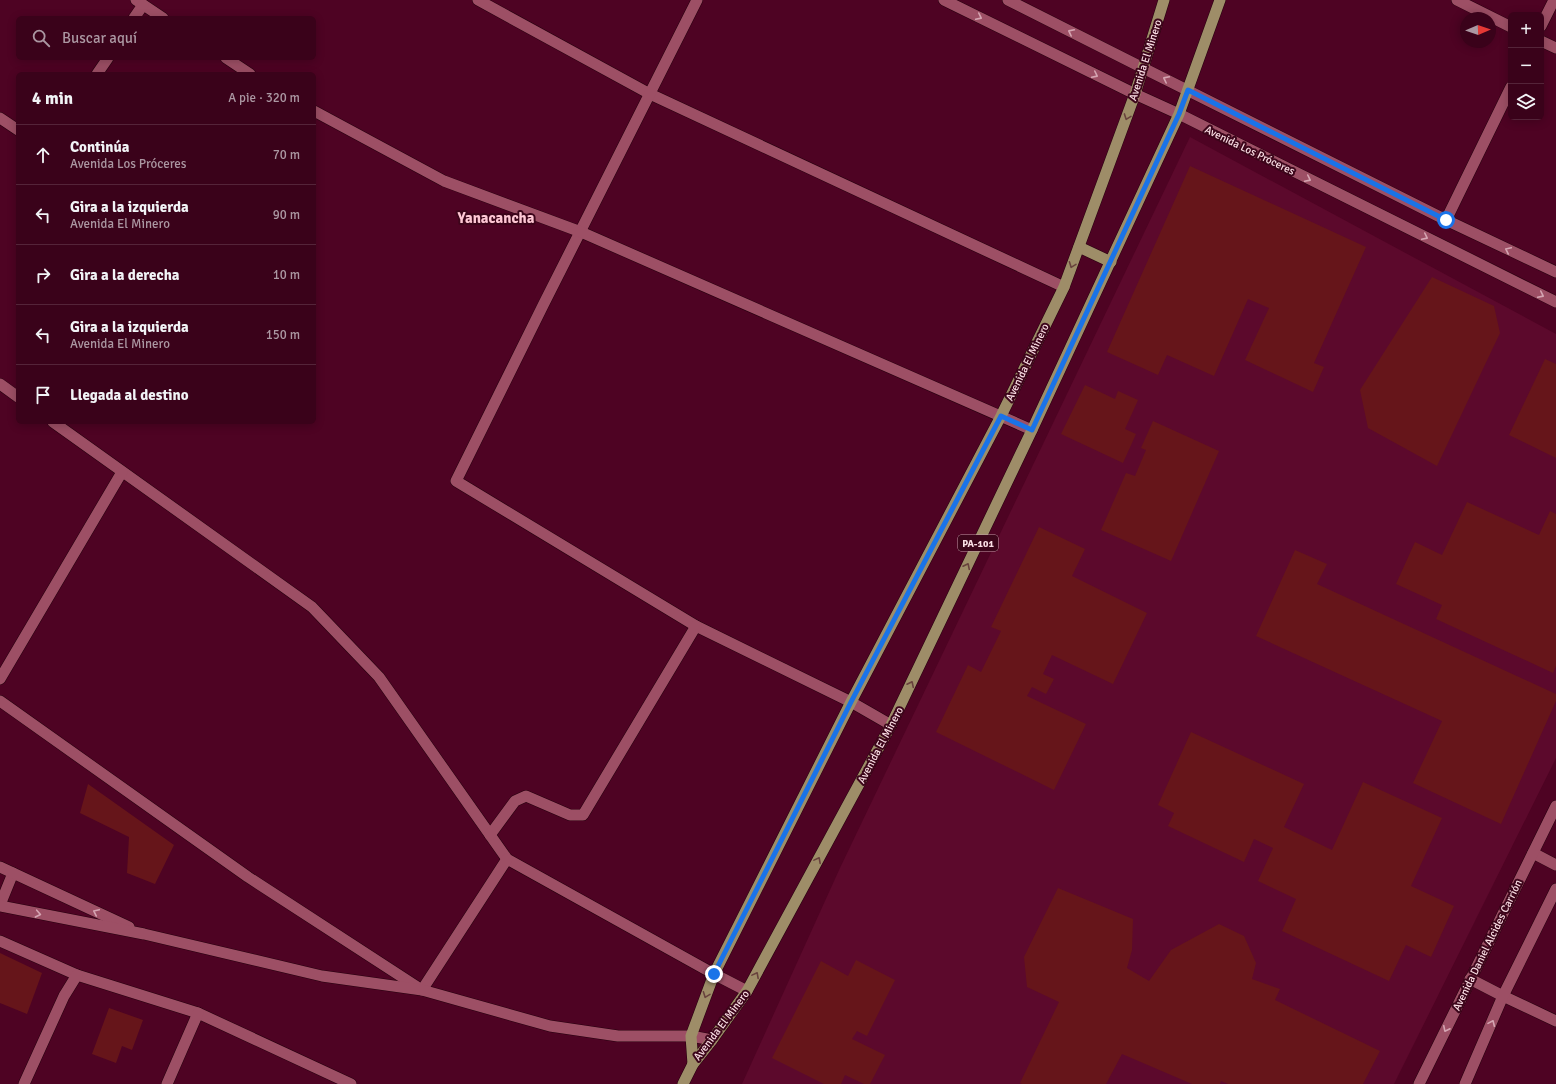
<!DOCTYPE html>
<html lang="es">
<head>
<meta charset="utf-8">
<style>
  body { margin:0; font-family:Signika,sans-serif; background:#410c23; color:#f1f3f6 }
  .controls { position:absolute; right:12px; top:12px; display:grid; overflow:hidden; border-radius:6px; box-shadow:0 2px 10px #0003 }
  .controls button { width:36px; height:36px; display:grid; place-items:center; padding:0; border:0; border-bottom:1px solid #542439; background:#3a021a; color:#f1f3f6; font:20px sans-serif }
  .compass { position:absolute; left:1460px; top:12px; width:36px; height:36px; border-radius:50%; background:#3a021a; box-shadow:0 2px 10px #0003; rotate:88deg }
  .stop { position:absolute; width:12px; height:12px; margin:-9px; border:3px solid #1a73e8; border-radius:50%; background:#fff }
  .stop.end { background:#1a73e8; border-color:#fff; box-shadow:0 1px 4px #0008 }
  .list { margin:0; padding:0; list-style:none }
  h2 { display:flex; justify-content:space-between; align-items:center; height:52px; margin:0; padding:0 16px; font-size:17px }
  h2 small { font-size:13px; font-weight:400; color:#ab97a2 }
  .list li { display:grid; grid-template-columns:26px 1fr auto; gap:12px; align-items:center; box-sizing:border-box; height:60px; padding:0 16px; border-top:1px solid #542439 }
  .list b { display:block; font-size:15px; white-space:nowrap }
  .list p { margin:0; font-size:13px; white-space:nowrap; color:#ab97a2 }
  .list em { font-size:13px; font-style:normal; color:#ab97a2 }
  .icon { flex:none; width:22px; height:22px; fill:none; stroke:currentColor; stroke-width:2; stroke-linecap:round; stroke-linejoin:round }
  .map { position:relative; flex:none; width:1556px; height:1084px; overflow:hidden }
  .search { position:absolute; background:#3a021a; box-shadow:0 2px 10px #0003; left:16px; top:16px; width:300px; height:44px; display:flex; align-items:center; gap:10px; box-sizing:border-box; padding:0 14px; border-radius:6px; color:#ab97a2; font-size:15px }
  .panel { position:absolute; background:#3a021a; box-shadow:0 2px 10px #0003; left:16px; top:72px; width:300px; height:352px; border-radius:6px }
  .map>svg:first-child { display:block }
  .built { fill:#5c092c }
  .building { fill:#66151a }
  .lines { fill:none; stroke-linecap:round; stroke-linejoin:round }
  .minor-casing { stroke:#25020e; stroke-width:12 }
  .tertiary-casing { stroke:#25020e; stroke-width:12 }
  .primary-casing { stroke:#25020e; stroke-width:12 }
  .minor { stroke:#9d4f65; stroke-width:11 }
  .tertiary { stroke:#9d4f65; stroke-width:11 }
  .primary { stroke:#9e8d68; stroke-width:11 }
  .oneway { stroke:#d5a5b2 }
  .oneway2 { stroke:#68423d }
  .route { stroke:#1a73e8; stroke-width:5 }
  .labels { text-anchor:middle; stroke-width:4; stroke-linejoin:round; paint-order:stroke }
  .shield { fill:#3c051a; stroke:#c29ea8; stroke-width:1 }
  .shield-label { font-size:10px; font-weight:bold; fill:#fbdfe5 }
  .street-label { font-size:11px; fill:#fbdfe5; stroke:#3c051a }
  .district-label { font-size:15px; font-weight:bold; fill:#fec7d4; stroke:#3c051a }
</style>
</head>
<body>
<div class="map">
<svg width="1556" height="1084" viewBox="0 0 1556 1084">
  <rect width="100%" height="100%" fill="#4e0323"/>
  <polygon class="built" points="1190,137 1556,334 1556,758 1394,1084 742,1084 840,868"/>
  <g class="building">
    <polygon points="1190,166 1366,247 1314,363 1324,367 1313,392 1245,360 1269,308 1248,299 1214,376 1167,355 1158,375 1107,352"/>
    <polygon points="1432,277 1494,306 1500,333 1437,466 1368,428 1360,390"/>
    <polygon points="1545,359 1556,364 1556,458 1509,435"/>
    <polygon points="1085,385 1115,399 1118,391 1138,400 1125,429 1136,434 1123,463 1061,434"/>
    <polygon points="1153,421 1219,451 1171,561 1101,530 1126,473 1135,476 1146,450 1141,448"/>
    <polygon points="1467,502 1539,535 1550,511 1556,514 1556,666 1553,673 1436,619 1442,605 1396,584 1415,542 1442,555"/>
    <polygon points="1039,527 1085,549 1072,576 1147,613 1113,684 1052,655 1043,674 1054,679 1046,694 1032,687 1027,696 1086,724 1054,790 936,732 968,665 981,672 1001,631 991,627"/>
    <polygon points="1295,550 1327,564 1317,584 1556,694 1556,701 1501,824 1413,783 1442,721 1256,636"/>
    <polygon points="1191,732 1304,784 1284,827 1332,850 1363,782 1442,818 1411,886 1454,906 1431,957 1406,945 1389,981 1282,931 1296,899 1258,881 1273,848 1254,839 1244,862 1168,826 1174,813 1158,805"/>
    <polygon points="88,784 174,845 155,884 127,873 129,837 80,813"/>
    <polygon points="1058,888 1133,919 1132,950 1127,968 1149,981 1171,950 1219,924 1244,936 1256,963 1252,979 1280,989 1275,1000 1380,1051 1363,1084 1228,1084 1221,1081 1220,1084 1192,1084 1122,1054 1106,1084 1022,1084 1020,1083 1059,1002 1027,987 1024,957"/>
    <polygon points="0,953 42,973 27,1014 0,1003"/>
    <polygon points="856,960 895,980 867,1036 857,1031 852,1039 885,1055 870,1084 864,1084 845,1075 841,1084 824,1084 772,1058 821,961 848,976"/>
    <polygon points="109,1008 143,1020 132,1050 122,1046 116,1063 92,1054"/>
  </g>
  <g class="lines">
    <g class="minor-casing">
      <g id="minor">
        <polyline points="136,0 163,18"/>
        <polyline points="478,0 650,94 1064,287"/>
        <path d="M 697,0 C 616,160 535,320 456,481 L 696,626 L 851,702 L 891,725"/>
        <polyline points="944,0 1135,94"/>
        <polyline points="1008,0 1143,68"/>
        <polyline points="1457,0 1511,27"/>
        <polyline points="134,18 143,5"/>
        <polyline points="1541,26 1554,0"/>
        <polyline points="1541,41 1556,48"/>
        <polyline points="226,58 250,74"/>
        <polyline points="97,74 108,58"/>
        <polyline points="314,111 444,181 581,232 1032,430"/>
        <polyline points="0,118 18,130"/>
        <polyline points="1446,220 1511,87"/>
        <polyline points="0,384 18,397"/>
        <polyline points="53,422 312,607 379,677 507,859 714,974 747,991"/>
        <polyline points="0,679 122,472"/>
        <polyline points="0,701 248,877 422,990 507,859"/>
        <polyline points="490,835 515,801 526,796 570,815 583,815 696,626"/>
        <polyline points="0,905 13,873"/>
        <polyline points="0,941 77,975 198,1013 351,1084"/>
        <polyline points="1470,979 1503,996 1556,1021"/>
        <polyline points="24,1084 64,996 77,975"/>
        <polyline points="167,1084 198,1013"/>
      </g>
    </g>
    <g class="tertiary-casing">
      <g id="tertiary">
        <polyline points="1143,68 1446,220 1556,272"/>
        <polyline points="1135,94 1179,114 1556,302"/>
        <polyline points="1533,853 1556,865"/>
        <polyline points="0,867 129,927"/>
        <polyline points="0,906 144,934 322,976 422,990 550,1026 618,1036 691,1036 712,1040"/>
        <polyline points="1419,1084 1556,806"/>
        <polyline points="1465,1084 1503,996 1556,889"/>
      </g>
    </g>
    <g class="primary-casing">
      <g id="primary">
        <polyline points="1079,247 1111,262"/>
        <polyline points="693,1064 691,1036 714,974 851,702 1001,416 1064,287 1135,94 1164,0"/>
        <polyline points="683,1084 693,1064 712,1040 747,991 891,725 1032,430 1179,114 1220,0"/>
      </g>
    </g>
    <use href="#minor" class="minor"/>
    <use href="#tertiary" class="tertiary"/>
    <use href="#primary" class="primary"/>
  </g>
  <defs><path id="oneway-chevron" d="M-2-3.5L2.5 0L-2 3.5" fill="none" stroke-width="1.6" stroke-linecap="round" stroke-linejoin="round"/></defs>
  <g class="oneway">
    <use href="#oneway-chevron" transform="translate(979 17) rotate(26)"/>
    <use href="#oneway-chevron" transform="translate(1071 32) rotate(-153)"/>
    <use href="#oneway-chevron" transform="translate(1095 75) rotate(26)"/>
    <use href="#oneway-chevron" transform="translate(1166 79) rotate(-153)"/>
    <use href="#oneway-chevron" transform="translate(1308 179) rotate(26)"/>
    <use href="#oneway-chevron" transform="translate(1425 237) rotate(26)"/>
    <use href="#oneway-chevron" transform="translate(1508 250) rotate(-155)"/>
    <use href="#oneway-chevron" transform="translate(1541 295) rotate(26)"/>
    <use href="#oneway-chevron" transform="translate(96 912) rotate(-155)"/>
    <use href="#oneway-chevron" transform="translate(38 914) rotate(11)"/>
    <use href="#oneway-chevron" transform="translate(1492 1023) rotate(-66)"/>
    <use href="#oneway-chevron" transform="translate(1446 1029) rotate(116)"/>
  </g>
  <g class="oneway2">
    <use href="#oneway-chevron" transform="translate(1127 117) rotate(110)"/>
    <use href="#oneway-chevron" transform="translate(1072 265) rotate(111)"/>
    <use href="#oneway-chevron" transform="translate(967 566) rotate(-64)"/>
    <use href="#oneway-chevron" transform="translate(911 684) rotate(-64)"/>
    <use href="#oneway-chevron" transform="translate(818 860) rotate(-62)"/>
    <use href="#oneway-chevron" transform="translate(756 975) rotate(-62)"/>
    <use href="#oneway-chevron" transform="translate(706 995) rotate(111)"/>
  </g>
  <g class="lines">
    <polyline class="route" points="714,974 851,702 1001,416 1032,430 1179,114 1188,90 1446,220"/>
  </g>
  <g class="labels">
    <rect class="shield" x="958" y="535" width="40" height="16" rx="3"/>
    <g class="shield-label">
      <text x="978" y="547">PA-101</text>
    </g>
    <g class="street-label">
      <text transform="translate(1145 60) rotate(-72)" y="4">Avenida El Minero</text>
      <text transform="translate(1250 150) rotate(26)" y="4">Avenida Los Próceres</text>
      <text transform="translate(1027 362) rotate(-64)" y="4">Avenida El Minero</text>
      <text transform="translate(880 745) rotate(-62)" y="4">Avenida El Minero</text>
      <text transform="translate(1487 945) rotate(-64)" y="4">Avenida Daniel Alcides Carrión</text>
      <text transform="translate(721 1025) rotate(-53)" y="4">Avenida El Minero</text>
    </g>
    <g class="district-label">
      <text x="496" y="223">Yanacancha</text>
    </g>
  </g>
</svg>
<div class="controls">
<button>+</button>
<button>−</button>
<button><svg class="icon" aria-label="layers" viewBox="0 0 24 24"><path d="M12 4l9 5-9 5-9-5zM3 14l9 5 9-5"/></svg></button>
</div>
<svg class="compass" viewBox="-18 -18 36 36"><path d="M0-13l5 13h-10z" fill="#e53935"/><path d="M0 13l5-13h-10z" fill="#ab97a2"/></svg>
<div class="stop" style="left:1446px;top:220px"></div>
<div class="stop end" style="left:714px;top:974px"></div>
<div class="search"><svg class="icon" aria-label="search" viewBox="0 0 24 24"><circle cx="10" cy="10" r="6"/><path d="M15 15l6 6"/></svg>Buscar aquí</div>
<section class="panel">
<h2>4 min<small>A pie · 320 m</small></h2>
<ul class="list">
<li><svg class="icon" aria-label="ahead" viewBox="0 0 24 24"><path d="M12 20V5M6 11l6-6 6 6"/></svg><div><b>Continúa</b><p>Avenida Los Próceres</p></div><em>70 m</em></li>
<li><svg class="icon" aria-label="left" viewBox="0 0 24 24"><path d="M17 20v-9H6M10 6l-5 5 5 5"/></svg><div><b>Gira a la izquierda</b><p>Avenida El Minero</p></div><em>90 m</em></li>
<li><svg class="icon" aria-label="right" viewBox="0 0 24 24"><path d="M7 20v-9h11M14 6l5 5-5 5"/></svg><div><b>Gira a la derecha</b></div><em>10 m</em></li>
<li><svg class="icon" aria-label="left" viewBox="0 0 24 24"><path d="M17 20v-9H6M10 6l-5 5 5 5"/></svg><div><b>Gira a la izquierda</b><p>Avenida El Minero</p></div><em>150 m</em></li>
<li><svg class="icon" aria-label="arrive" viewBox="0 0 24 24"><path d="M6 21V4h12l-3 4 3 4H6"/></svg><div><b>Llegada al destino</b></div></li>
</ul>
</section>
</div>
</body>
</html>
